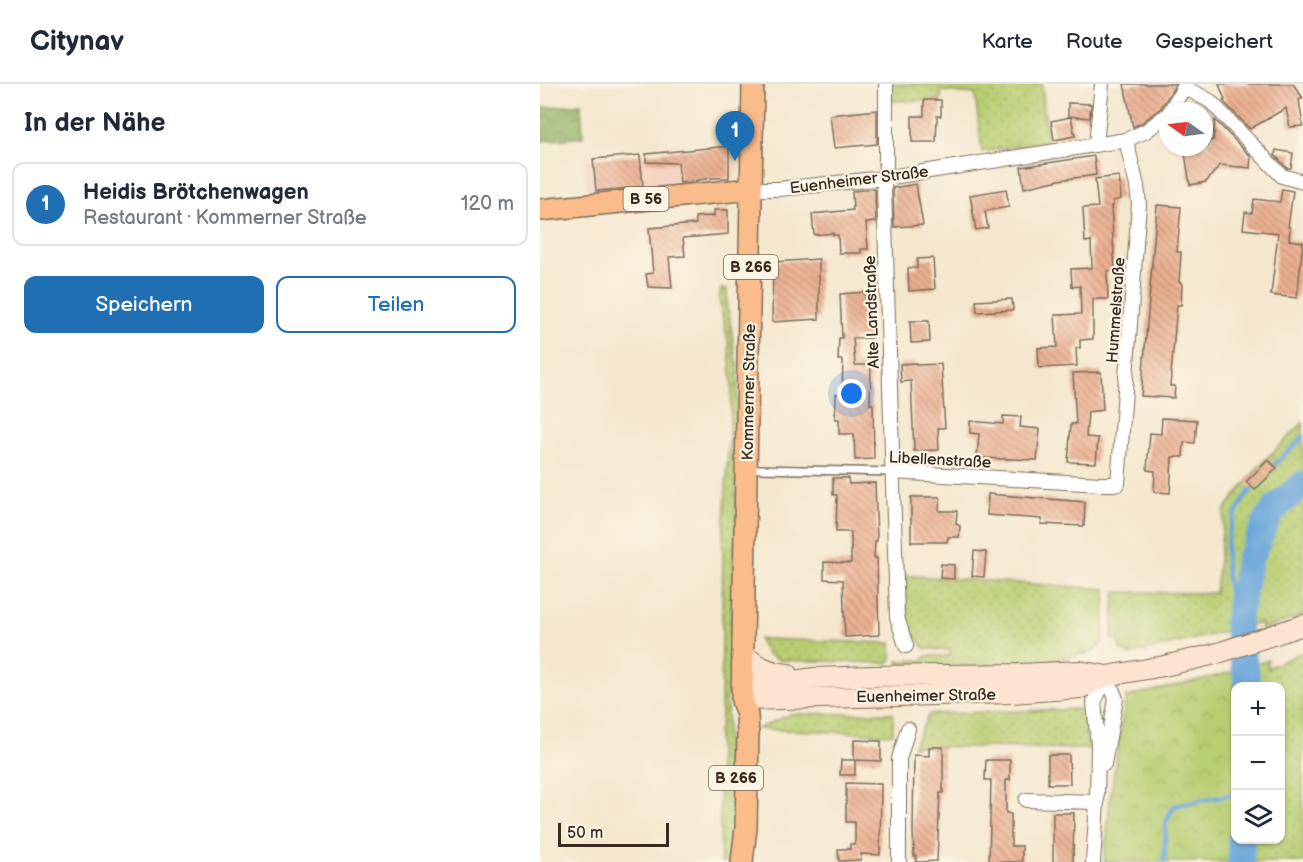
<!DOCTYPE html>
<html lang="de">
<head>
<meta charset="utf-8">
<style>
  body { margin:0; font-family:"Balsamiq Sans",sans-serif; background:#f2f2f3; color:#1f2937 }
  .controls { position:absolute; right:18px; bottom:18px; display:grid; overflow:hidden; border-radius:12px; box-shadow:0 2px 4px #0004 }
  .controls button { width:54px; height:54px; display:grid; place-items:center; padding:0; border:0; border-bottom:2px solid #e0e1e3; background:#fff; color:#1f2937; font:30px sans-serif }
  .compass { position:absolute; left:619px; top:18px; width:54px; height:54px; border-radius:50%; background:#fff; box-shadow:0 2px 4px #0004; rotate:284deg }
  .scale { position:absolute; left:18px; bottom:15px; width:111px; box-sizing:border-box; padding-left:6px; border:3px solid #3b2a1e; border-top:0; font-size:16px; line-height:21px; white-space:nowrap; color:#3b2a1e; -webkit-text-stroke:4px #fcf5e5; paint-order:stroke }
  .you { position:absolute; left:312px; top:310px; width:21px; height:21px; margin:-15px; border:4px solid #fff; border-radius:50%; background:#1a73e8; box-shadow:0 0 0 9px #1a73e833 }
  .badge { display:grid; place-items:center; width:39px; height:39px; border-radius:50%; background:#1f6fb2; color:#fff; font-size:20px; font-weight:700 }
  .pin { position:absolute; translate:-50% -50px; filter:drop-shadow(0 2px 3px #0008) }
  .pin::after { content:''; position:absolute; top:32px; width:21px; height:18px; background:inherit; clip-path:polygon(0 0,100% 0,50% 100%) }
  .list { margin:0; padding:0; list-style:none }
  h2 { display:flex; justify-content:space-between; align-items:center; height:78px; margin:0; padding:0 24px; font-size:26px }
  h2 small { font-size:20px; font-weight:400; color:#747a83 }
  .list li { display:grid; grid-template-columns:39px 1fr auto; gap:18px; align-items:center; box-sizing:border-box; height:84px; margin:0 12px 12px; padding:0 12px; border:2px solid #e0e1e3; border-radius:12px }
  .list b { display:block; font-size:22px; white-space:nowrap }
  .list p { margin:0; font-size:20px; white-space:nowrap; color:#747a83 }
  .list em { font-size:20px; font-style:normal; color:#747a83 }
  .actions { display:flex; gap:12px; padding:18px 24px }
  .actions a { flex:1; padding:14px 0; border:2px solid #1f6fb2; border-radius:12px; text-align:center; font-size:21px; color:#1f6fb2 }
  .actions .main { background:#1f6fb2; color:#fff }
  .icon { flex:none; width:33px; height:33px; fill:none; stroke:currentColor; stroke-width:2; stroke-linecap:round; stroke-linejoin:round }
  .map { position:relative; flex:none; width:763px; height:778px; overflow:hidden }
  header { display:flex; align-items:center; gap:36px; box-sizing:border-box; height:84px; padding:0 30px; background:#fff; border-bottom:2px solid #e0e1e3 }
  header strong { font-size:28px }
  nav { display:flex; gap:33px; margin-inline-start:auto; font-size:21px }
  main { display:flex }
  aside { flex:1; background:#fff }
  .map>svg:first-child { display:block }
  .built { fill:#f4d3c0 }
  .grass { fill:url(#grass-dots); stroke:#7a7c48; stroke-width:1.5 }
  .forest { fill:url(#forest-crowns); stroke:#666e41; stroke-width:1.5 }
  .park { fill:url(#park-crowns); stroke:#7a7c48; stroke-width:1.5 }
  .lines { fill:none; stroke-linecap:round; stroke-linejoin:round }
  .stream { stroke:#69a5da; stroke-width:4.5 }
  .river { stroke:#69a5da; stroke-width:27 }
  .building { fill:url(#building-back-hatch) }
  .service-casing { stroke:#7c6c5b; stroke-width:10 }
  .minor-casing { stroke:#7c6c5b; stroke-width:16 }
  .secondary-casing { stroke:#7c6c5b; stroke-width:22 }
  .primary-casing { stroke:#7c6c5b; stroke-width:24 }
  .service { stroke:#fff; stroke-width:7 }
  .minor { stroke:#fff; stroke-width:14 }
  .secondary { stroke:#fde4d1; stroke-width:20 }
  .primary { stroke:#fabc8b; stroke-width:21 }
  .labels { text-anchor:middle; stroke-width:4.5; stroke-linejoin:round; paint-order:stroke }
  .shield { fill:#fcf5e5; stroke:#75675a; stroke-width:1.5 }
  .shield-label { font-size:15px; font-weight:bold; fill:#3b2a1e }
  .street-label { font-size:16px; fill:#3b2a1e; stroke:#fcf5e5 }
</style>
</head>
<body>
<header>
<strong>Citynav</strong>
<nav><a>Karte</a><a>Route</a><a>Gespeichert</a></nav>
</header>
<main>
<aside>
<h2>In der Nähe<small></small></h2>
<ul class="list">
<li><span class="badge">1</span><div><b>Heidis Brötchenwagen</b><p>Restaurant · Kommerner Straße</p></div><em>120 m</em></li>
</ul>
<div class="actions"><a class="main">Speichern</a><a>Teilen</a></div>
</aside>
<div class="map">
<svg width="763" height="778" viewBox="0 0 763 778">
  <defs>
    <pattern id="grass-dots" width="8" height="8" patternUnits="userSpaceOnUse" patternTransform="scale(1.5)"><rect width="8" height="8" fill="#b8ce72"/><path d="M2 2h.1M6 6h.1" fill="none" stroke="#9fb162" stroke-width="1.8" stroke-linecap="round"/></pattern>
    <pattern id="forest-crowns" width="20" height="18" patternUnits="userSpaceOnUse" patternTransform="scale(1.5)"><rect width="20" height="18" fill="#92b164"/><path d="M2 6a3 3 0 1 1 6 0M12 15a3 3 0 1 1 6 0" fill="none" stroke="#789052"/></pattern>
    <pattern id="park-crowns" width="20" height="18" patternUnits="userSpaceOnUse" patternTransform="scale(1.5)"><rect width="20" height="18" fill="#b8ce72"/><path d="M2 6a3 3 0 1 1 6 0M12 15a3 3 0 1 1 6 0" fill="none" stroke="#9fb162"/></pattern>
    <pattern id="building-back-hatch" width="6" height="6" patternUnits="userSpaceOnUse" patternTransform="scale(1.5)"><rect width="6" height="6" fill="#ebaf90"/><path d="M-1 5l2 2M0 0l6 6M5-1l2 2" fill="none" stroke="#c08f75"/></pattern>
  </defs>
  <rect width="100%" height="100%" fill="#fcf5e5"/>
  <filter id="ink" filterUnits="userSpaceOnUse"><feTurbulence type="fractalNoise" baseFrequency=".0167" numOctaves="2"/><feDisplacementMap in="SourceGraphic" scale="12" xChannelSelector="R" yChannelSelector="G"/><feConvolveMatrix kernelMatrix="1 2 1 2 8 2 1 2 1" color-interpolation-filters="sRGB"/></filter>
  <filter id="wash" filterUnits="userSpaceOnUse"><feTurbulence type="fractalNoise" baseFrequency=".008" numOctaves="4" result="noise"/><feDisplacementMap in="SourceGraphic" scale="24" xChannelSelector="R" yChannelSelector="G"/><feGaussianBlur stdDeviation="1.35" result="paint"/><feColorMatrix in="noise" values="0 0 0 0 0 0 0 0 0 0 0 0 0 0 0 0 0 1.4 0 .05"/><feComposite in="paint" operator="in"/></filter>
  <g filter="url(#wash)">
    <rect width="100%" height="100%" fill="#f4e7cd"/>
    <polygon class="built" points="198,61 197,88 193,93 56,107 46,105 44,76"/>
    <g class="grass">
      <polygon points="350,0 502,0 507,57 442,68 435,10 401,7 401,16 351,17"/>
      <polygon points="181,205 187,205 187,227 189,229 196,278 198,278 196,446 192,507 190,596 187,614 187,694 193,724 194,778 181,778 178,648 181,638 183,457 192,302 189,261 179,215"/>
      <polygon points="763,339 763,531 721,546 720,539 589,571 580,565 578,554 572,556 575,508 675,509 685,425 720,381"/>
      <polygon points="361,491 566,505 563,558 552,568 520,575 516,581 361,582 358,577 383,576 386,572 410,572 410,566 385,565 364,537"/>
      <polygon points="219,555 351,559 351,577 347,579 240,576 227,570"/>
      <polygon points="763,568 763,778 695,778 695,720 696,756 740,756 740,602 696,602 695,619 693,588 728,576 727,584"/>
      <polygon points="542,625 549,665 373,662 389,630"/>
      <polygon points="353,629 353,650 217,645 251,630"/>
    </g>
    <polygon class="forest" points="41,20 43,53 0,57 0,24"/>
    <polygon class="park" points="693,588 696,619 695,778 564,778 571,707 586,613"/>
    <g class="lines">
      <g class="stream">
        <polyline points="731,384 763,353"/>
        <path d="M 697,539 C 682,487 677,444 715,401"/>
        <polyline points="624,778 626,738 634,722 696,710"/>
      </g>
      <g class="river">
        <polyline points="708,602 697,539 709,476 728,434 738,421 763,400"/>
        <polyline points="701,778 701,756"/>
      </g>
    </g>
    <g id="blocks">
      <g class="building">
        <polygon points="584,0 636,0 621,24 601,39 593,43"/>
        <polygon points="679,0 753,0 763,14 759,16 763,42 750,43 746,24 710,45 683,17 685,16"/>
        <polygon points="384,16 401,16 401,32 397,32 396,58 372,58 372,32 384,32"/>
        <polygon points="528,19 551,20 550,34 528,32"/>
        <polygon points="337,26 337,60 294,64 290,31"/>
        <polygon points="531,33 535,52 514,56 511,37"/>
        <polygon points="675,36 711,73 710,84 680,81 666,98 650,101 644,63 668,62 669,57 673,56"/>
        <polygon points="189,62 189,94 172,94 140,99 138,79 106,78 106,70"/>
        <polygon points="736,66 753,69 751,84 747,84 735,71"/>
        <polygon points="100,71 103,103 56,107 53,75"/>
        <polygon points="554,72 556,91 519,96 484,104 481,83"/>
        <polygon points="579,92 581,115 573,117 573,122 571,122 575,187 567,187 568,215 553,215 553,255 540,256 540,264 536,264 537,282 499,284 498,264 517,263 515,231 541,230 540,202 532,203 531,185 552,184 551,157 545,158 543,124 558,123 555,95"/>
        <polygon points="376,100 383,141 354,143 353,104"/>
        <polygon points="335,105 336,138 326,139 328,165 321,165 321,169 299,169 298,151 293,151 293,149 274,151 272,130 313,126 312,107"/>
        <polygon points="466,105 469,123 445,127 448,144 436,146 430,111"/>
        <polygon points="742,105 753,107 748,143 750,143 749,156 763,158 757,214 731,211 738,149 703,145 705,128 712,129 714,115 740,118"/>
        <polygon points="617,121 641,123 637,168 641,168 639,198 642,199 641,221 637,221 630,302 635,302 634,314 601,312"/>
        <polygon points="174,126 188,126 188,150 143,154 145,172 129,173 132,204 108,203 106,190 113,189 109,144 156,140 155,133 174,132"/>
        <polygon points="393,174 395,205 369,207 368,184 377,184 377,175"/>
        <polygon points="279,175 279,235 232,238 233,178"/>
        <polygon points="325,208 327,233 329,233 329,241 331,241 332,254 313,254 315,281 331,281 330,320 333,320 334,375 315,376 314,350 299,350 299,335 295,335 296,310 302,310 303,276 298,276 299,254 302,254 300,210"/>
        <polygon points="472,215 473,226 437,228 436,217"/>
        <polygon points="370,237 389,237 390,258 371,259"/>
        <polygon points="376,279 376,281 401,280 405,344 398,344 399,366 374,367 371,297 361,298 360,280"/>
        <polygon points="561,288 563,326 548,328 546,353 558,354 556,379 528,378 531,340 536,340 533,289"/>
        <polygon points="463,332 481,333 480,343 500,345 497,376 437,374 439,350 430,349 430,337 463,340"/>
        <polygon points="622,334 657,336 655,359 644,358 643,373 632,373 630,409 614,408 615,387 607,386 610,349 621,350"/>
        <polygon points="728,376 737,384 715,406 706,398"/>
        <polygon points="293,394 308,394 309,400 335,399 337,457 335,457 334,474 337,474 339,551 305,553 303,496 284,495 284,478 311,479 311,448 296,448 297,411 293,411"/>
        <polygon points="448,410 545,418 544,442 501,440 502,435 447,431"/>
        <polygon points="371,413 400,413 399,427 417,427 416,440 420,442 419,453 408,453 407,458 371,458"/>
        <polygon points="434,467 446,468 444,493 432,492"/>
        <polygon points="401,480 414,481 414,495 400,494"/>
        <polygon points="314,656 341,657 341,677 315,676 315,691 300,691 301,676 314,676"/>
        <polygon points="389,663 403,663 403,709 400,709 397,777 376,778 376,772 374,772 373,747 374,671 389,672"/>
        <polygon points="508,671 529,671 530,700 508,700"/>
        <polygon points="446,676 470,676 470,696 466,696 466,729 471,730 471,762 482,762 482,778 449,778 451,696 445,696"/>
        <polygon points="306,699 341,700 340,771 321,770 321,776 299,777 298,765 310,765 310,760 315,760 315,738 306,738"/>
        <polygon points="513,729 534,729 533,778 513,778"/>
      </g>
    </g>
  </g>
  <g filter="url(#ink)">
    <use href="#blocks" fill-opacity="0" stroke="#7c6c5b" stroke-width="1.5"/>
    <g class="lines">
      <g class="service-casing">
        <polyline id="service" points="219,385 352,388"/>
      </g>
      <g class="minor-casing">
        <g id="minor">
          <polyline points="346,0 346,81 344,104 357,533 366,562"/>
          <polyline points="644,3 670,17 742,92 763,98"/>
          <polyline points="630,27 646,0"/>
          <polyline points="556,60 562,0"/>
          <polyline points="211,105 239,105 345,94 586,56 606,47 628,30"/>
          <polyline points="352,388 561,400 578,400 599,120 597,102 586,56"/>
          <polyline points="564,680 576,615 567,592"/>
          <polyline points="486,716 557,718"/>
          <polyline points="359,778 359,675 368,645"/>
          <polyline points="553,778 557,718 558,661 554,618 567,592"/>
        </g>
      </g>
      <g class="secondary-casing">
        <g id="secondary">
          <path d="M 203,570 C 217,582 229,588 248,590"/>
          <polyline points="202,598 253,597 274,594 332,592 480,590 539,587 567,592"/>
          <polyline points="202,616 472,609 541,604 567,592 624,582 675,570 763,541"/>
        </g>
      </g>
      <g class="primary-casing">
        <g id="primary">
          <polyline points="0,126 211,105"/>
          <polyline points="202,778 206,744 208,650 207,631 202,616 213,0"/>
        </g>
      </g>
      <use href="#service" class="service"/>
      <use href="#minor" class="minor"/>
      <use href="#secondary" class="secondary"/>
      <use href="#primary" class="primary"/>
    </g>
  </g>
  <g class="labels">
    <g class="shield">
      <rect x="83.5" y="103" width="45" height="24" rx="4.5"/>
      <rect x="184" y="171" width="54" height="24" rx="4.5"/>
      <rect x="169" y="682" width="54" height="24" rx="4.5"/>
    </g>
    <g class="shield-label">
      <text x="106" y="120">B 56</text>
      <text x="211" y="188">B 266</text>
      <text x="196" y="699">B 266</text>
    </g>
    <g class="street-label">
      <text transform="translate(319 95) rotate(-7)" y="6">Euenheimer Straße</text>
      <text transform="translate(575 226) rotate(-86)" y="6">Hummelstraße</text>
      <text transform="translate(331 228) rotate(-92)" y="6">Alte Landstraße</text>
      <text transform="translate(208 308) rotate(-89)" y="6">Kommerner Straße</text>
      <text transform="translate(400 375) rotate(3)" y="6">Libellenstraße</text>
      <text transform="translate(386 611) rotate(-1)" y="6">Euenheimer Straße</text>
    </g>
  </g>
</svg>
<div class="controls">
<button>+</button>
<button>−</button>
<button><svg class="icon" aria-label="layers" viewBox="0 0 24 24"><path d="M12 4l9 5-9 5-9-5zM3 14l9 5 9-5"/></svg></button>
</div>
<svg class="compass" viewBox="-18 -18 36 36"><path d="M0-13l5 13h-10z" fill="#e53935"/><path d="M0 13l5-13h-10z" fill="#747a83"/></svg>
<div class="scale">50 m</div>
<div class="you"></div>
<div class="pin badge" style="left:195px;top:77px">1</div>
</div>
</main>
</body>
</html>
